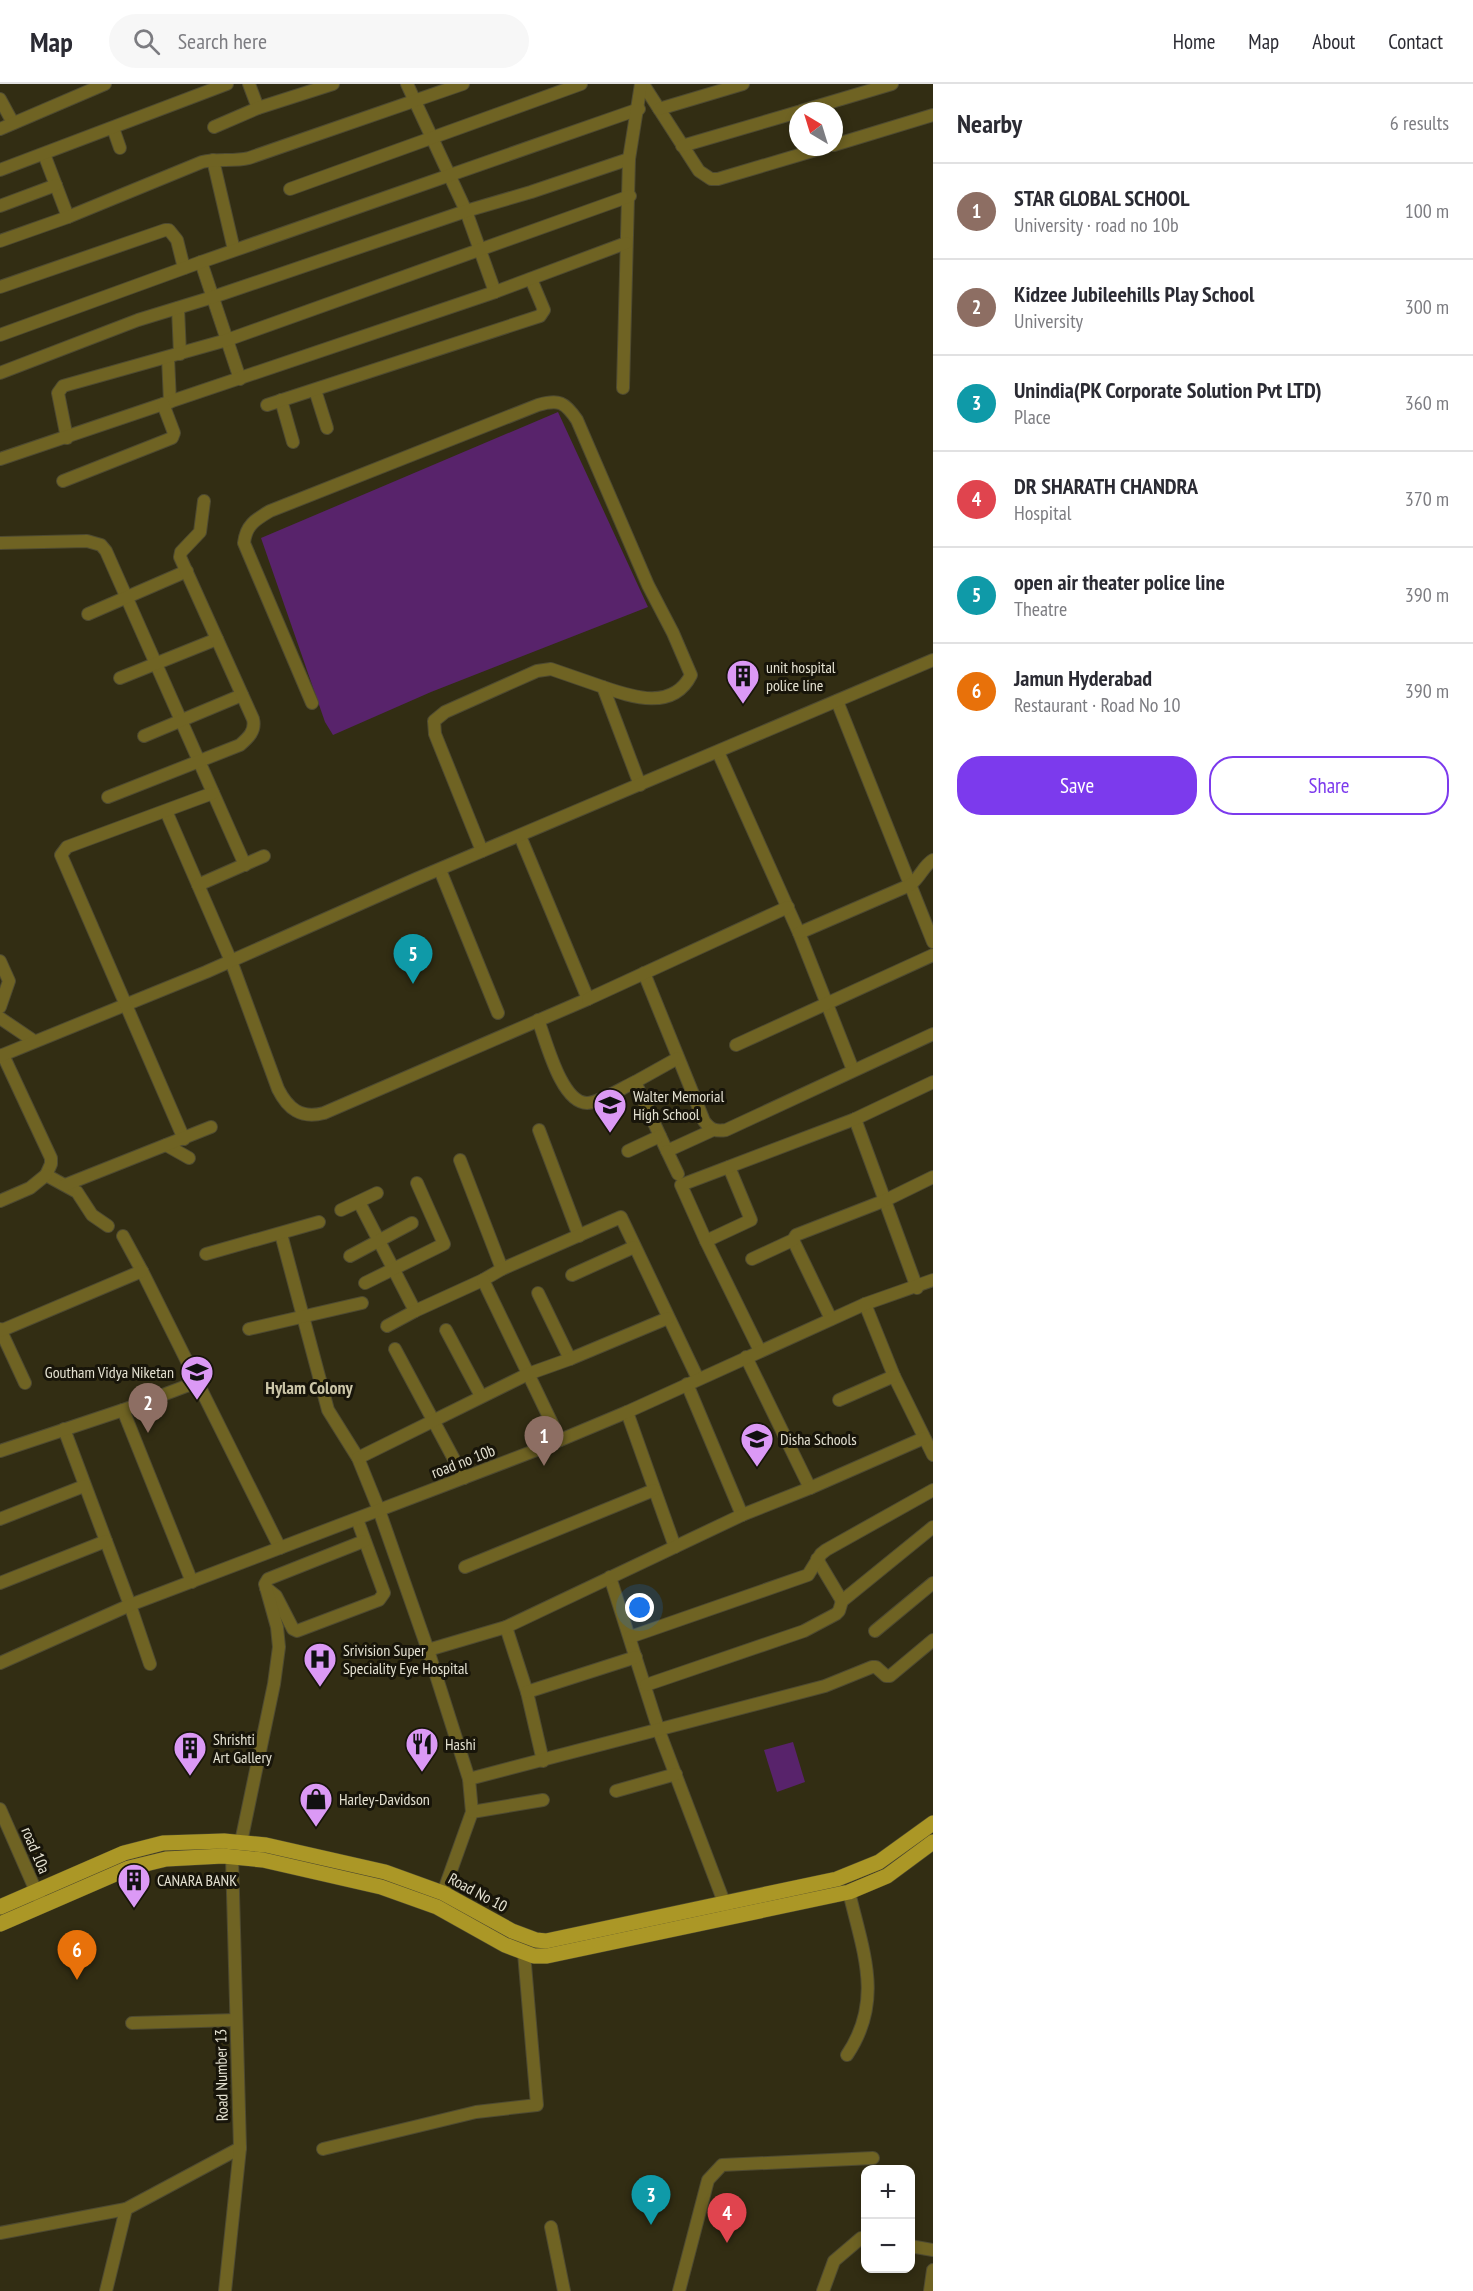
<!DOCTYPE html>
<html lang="en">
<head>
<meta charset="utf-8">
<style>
  body { margin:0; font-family:"PT Sans Narrow",sans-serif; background:#f7f7f7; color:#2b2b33 }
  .controls { position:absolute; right:18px; bottom:18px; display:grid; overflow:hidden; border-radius:12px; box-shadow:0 3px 9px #0003 }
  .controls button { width:54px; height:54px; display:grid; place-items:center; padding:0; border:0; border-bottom:2px solid #e1e1e2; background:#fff; color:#2b2b33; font:30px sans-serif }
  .compass { position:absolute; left:789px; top:18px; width:54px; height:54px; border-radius:50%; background:#fff; box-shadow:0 3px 9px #0003; rotate:322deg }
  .you { position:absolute; left:640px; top:1524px; width:21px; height:21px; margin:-15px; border:4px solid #fff; border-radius:50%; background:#1a73e8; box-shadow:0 0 0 9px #1a73e833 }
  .badge { display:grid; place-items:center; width:39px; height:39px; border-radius:50%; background:#7c3aed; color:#fff; font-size:20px; font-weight:700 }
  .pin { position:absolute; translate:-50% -50px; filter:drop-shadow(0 2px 3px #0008) }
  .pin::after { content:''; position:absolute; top:32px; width:21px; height:18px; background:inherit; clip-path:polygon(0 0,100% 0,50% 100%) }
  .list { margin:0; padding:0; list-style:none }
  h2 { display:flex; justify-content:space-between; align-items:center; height:78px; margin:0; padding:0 24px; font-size:26px }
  h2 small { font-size:20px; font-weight:400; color:#7c7c81 }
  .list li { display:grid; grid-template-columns:39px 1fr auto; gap:18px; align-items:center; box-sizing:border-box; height:96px; padding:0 24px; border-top:2px solid #e1e1e2 }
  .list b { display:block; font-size:22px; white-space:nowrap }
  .list p { margin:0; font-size:20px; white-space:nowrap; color:#7c7c81 }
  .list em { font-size:20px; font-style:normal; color:#7c7c81 }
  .actions { display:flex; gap:12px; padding:18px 24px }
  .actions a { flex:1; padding:14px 0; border:2px solid #7c3aed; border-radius:24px; text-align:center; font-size:21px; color:#7c3aed }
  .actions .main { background:#7c3aed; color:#fff }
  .icon { flex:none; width:33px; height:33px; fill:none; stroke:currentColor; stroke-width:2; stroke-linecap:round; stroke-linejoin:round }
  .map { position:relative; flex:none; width:933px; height:2207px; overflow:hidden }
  header { display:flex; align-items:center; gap:36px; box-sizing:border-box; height:84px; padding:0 30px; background:#fff; border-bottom:2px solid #e1e1e2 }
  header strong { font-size:28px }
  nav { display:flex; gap:33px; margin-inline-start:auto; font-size:21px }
  .search { width:420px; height:54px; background:#f7f7f7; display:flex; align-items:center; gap:15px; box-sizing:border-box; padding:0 21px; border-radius:33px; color:#7c7c81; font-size:22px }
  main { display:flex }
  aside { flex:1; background:#fff }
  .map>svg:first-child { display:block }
  .green { fill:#58236b }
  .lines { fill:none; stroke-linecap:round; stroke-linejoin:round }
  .minor-casing { stroke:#4e4a31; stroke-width:14 }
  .major-casing { stroke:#4e4a31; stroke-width:16 }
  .minor { stroke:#6f6323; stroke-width:12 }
  .major { stroke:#ab9726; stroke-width:15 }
  .labels { text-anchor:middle; stroke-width:6; stroke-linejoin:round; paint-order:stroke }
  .poi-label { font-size:16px; fill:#e4e1d1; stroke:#18150a; text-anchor:start }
  .street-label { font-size:16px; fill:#e4e1d1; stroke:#18150a }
  .neighbourhood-label { font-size:18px; font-weight:bold; fill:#cbc5a7; stroke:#18150a }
</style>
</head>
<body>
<header>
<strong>Map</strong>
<div class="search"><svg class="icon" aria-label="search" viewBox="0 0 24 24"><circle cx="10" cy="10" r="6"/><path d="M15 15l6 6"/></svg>Search here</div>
<nav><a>Home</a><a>Map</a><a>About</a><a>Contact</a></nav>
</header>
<main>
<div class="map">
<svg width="933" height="2207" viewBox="0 0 933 2207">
  <rect width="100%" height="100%" fill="#322d13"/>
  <g class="green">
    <polygon points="558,328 648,523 431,608 333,651 325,638 261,454"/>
    <polygon points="793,1658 805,1698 777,1708 764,1666"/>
  </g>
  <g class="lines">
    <g class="minor-casing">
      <g id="minor">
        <polyline points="249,0 258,24"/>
        <polyline points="407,0 466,127 495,208"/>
        <polyline points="643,0 699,87 711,95 718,95 826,63"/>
        <polyline points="0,15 13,39"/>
        <polyline points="659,25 743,0"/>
        <polyline points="801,27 892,0"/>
        <polyline points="214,43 258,24 333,0"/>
        <polyline points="113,44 120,64"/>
        <polyline points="0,45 105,0"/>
        <polyline points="834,61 933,31"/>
        <polyline points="682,62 798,28"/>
        <polyline points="44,70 68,133"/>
        <polyline points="213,76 234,166"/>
        <polyline points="0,86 227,0"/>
        <polyline points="290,105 581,0"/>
        <polyline points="0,122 56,101"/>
        <path d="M 0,157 L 68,133 L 202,78 C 218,74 233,78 249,74 L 463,0"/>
        <polyline points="201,178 240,295"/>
        <polyline points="0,203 165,146 169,146 177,156 184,184"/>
        <polyline points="178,224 180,270"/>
        <polyline points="0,251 201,178 639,25"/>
        <polyline points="168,273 170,318"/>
        <polyline points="0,289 138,236 213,213 466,127 531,108 629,75"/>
        <polyline points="623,304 629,75 641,0"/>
        <polyline points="315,306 327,344"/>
        <polyline points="281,316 293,358"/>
        <polyline points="267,321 540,232 544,226 531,195"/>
        <polyline points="67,354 58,309 63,302 227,256 630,112"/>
        <polyline points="0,375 495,208 626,159"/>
        <polyline points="63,397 172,354 174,349 163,320"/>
        <polyline points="0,459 87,457 101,461 106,467 245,781"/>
        <polyline points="88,530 187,487"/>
        <polyline points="120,594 217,555"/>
        <polyline points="837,617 933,858"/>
        <path d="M 312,619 L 244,459 C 246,441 255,436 270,427 L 538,321 C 559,315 565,318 577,336 L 648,501 L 673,549 L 691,591 C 673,627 632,613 603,603"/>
        <polyline points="144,652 242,611"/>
        <polyline points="718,668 799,849 853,986"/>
        <path d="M 108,713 L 240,661 C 248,654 256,647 253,635 L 180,473 L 181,468 L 200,448 L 204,417"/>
        <path d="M 166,727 L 231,877 L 278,1005 C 288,1025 301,1035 324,1029 L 588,915 L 520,752"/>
        <polyline points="482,767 435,650 434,637 445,628 537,587 551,585 603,603 640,701"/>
        <polyline points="440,786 498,929"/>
        <polyline points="198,801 264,772"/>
        <path d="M 799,849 L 910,801 C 920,794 923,782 933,776"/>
        <polyline points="0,877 9,897 0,923"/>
        <path d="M 644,889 L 704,1037 C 710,1045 715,1048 726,1046 L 933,950"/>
        <polyline points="588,915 788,823"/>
        <polyline points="0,934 34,957"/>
        <path d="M 538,936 C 546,956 561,1019 587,1019 C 599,1019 622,1004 635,998 L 667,1067 L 713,1046"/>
        <polyline points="736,961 933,871"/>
        <polyline points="3,971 51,1074 51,1080 46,1091 77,1108 92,1131 108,1142"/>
        <polyline points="0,972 206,888 416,795 933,576"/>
        <polyline points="635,998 678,974"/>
        <polyline points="855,1035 917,1204"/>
        <polyline points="539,1046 579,1152"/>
        <polyline points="184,1055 61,771 67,763 213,709"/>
        <polyline points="166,1061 189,1074"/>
        <polyline points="628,1067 660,1052"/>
        <polyline points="667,1067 678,1090"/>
        <polyline points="460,1076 502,1185"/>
        <polyline points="65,1101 211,1043"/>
        <polyline points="0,1117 30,1104 46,1091"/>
        <polyline points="359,1118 415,1227 483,1196 502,1185 621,1133 698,1295"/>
        <polyline points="341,1126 377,1109"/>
        <polyline points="281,1150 328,1326 358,1374 379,1426 428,1566 469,1695 472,1728 443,1809"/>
        <polyline points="123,1152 142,1187 280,1464"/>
        <polyline points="793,1156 831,1235"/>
        <polyline points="706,1157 751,1136 729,1083"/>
        <polyline points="206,1170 319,1138"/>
        <polyline points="350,1172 412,1139"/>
        <polyline points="752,1175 793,1156 796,1151 886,1116 933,1093"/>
        <polyline points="572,1191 634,1163"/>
        <polyline points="483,1196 560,1356"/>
        <polyline points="365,1199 444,1160 417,1099"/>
        <polyline points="538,1209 570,1275"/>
        <polyline points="865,1220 894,1292 933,1371"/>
        <polyline points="387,1242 415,1227"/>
        <polyline points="0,1245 25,1299"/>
        <polyline points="249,1245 362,1219"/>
        <polyline points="446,1246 481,1312"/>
        <polyline points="0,1247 142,1187"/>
        <polyline points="395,1265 464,1394"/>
        <polyline points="760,1267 706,1157 681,1101 855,1035 933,998"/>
        <polyline points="746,1273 810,1404"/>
        <polyline points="687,1300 742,1431"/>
        <polyline points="839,1316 894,1292"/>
        <polyline points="123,1326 192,1498"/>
        <polyline points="627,1328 675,1463"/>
        <polyline points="64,1345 130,1521 150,1580"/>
        <polyline points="0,1367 123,1326 197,1298"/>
        <polyline points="358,1374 528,1290 570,1275 668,1234"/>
        <polyline points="0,1435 84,1402"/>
        <polyline points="817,1475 842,1517"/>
        <polyline points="465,1483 654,1406"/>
        <polyline points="610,1493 659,1647 727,1826"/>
        <polyline points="0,1499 106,1457"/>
        <polyline points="266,1504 276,1512 293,1545 297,1547 379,1516 384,1509 357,1435"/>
        <polyline points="506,1543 527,1608 543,1677"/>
        <polyline points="875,1547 933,1499"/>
        <polyline points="630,1553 808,1491 821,1470 826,1466 933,1406"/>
        <polyline points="428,1566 506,1543 742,1431 810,1404 924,1354"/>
        <polyline points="0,1579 130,1521 534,1367 627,1328 865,1220 933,1196"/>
        <polyline points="646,1601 804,1547 836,1530 839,1527 842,1517 933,1443"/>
        <polyline points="527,1608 636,1573"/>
        <polyline points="469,1695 825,1602 872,1583 876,1583 886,1592 890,1592 933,1556"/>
        <polyline points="616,1707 676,1690"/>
        <polyline points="0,1725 39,1814"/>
        <polyline points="472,1728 543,1716"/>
        <polyline points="241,1758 274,1600 279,1563 277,1543 265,1500 268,1495 364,1457"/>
        <polyline points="132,1939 236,1936"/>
        <path d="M 847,1971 C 884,1916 863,1868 849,1808"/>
        <polyline points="323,2065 476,2028 537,2021 524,1869"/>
        <polyline points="551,2143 564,2207"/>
        <polyline points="0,2149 126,2125 240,2064"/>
        <polyline points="910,2162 933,2166"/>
        <polyline points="106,2207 126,2125"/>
        <polyline points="225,2207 240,2064 232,1773"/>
        <polyline points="679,2207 708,2096 722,2081 873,2074"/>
        <polyline points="823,2207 834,2177 861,2154 866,2154"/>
        <polyline points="930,2207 933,2186"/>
      </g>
    </g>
    <g class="major-casing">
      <g id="major">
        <polyline points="0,1823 124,1769 163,1759 224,1757 266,1761 385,1788 443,1809 512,1847 536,1856 546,1857 837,1795 879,1778 933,1739"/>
        <polyline points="0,1840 129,1784 166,1775 223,1772 263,1776 381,1803 437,1823 505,1861 534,1872 547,1872 849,1808 887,1792 933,1758"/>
      </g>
    </g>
    <use href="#minor" class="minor"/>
    <use href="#major" class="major"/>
  </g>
  <defs>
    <g id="building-pin" transform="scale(1.725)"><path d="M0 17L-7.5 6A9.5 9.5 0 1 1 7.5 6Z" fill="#db99f5" stroke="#18150a"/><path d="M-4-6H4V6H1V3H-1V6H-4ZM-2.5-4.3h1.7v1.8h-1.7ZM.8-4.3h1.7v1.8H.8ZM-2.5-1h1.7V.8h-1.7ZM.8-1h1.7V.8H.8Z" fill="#111"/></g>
    <g id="university-pin" transform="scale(1.725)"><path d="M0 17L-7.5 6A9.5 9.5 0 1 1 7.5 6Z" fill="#db99f5" stroke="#18150a"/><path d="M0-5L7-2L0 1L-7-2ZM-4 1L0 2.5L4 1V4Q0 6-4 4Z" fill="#111"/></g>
    <g id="hospital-pin" transform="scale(1.725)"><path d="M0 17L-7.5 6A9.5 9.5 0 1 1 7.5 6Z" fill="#db99f5" stroke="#18150a"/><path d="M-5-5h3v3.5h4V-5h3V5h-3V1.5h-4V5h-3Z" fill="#111"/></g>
    <g id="restaurant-pin" transform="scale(1.725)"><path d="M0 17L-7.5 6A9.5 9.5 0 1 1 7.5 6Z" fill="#db99f5" stroke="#18150a"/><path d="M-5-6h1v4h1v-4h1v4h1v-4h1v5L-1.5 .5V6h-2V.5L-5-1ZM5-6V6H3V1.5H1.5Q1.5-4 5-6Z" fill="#111"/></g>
    <g id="shop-pin" transform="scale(1.725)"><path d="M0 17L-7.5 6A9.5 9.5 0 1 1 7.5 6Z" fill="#db99f5" stroke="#18150a"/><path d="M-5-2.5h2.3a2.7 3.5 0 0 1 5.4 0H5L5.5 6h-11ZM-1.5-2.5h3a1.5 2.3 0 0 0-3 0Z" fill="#111"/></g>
  </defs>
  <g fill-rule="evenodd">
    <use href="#building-pin" x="743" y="592"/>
    <use href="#university-pin" x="610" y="1021"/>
    <use href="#university-pin" x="197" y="1288"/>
    <use href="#university-pin" x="757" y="1355"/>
    <use href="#hospital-pin" x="320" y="1575"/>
    <use href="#restaurant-pin" x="422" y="1660"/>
    <use href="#building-pin" x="190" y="1664"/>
    <use href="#shop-pin" x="316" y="1715"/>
    <use href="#building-pin" x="134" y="1796"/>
  </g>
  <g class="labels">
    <g class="poi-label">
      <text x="766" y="589">unit hospital<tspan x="766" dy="18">police line</tspan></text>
      <text x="633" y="1018">Walter Memorial<tspan x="633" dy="18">High School</tspan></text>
      <text x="174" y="1294" text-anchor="end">Goutham Vidya Niketan</text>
      <text x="780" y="1361">Disha Schools</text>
      <text x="343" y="1572">Srivision Super<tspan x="343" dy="18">Speciality Eye Hospital</tspan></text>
      <text x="213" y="1661">Shrishti<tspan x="213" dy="18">Art Gallery</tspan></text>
      <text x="445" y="1666">Hashi</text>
      <text x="339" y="1721">Harley-Davidson</text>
      <text x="157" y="1802">CANARA BANK</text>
    </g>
    <g class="street-label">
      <text transform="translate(463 1377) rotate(-21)" y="6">road no 10b</text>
      <text transform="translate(36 1766) rotate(67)" y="6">road 10a</text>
      <text transform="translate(478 1808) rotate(28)" y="6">Road No 10</text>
      <text transform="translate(221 1991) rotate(-91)" y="6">Road Number 13</text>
    </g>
    <g class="neighbourhood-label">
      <text x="309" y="1310">Hylam Colony</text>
    </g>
  </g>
</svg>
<div class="controls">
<button>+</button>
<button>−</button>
</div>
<svg class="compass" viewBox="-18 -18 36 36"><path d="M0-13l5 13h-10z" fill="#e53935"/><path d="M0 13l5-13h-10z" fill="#7c7c81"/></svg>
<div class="you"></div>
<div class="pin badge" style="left:544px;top:1382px;background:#8d6e63">1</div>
<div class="pin badge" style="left:148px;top:1349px;background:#8d6e63">2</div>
<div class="pin badge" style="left:651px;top:2141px;background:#0f9aa8">3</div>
<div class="pin badge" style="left:727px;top:2159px;background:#e0444e">4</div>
<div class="pin badge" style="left:413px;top:900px;background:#0f9aa8">5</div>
<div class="pin badge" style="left:77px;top:1896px;background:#e8710a">6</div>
</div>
<aside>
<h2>Nearby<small>6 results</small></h2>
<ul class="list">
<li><span class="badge" style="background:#8d6e63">1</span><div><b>STAR GLOBAL SCHOOL</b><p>University · road no 10b</p></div><em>100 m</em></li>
<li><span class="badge" style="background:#8d6e63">2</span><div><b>Kidzee Jubileehills Play School</b><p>University</p></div><em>300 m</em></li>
<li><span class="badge" style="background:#0f9aa8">3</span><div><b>Unindia(PK Corporate Solution Pvt LTD)</b><p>Place</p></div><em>360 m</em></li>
<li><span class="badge" style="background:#e0444e">4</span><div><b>DR SHARATH CHANDRA</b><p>Hospital</p></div><em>370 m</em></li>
<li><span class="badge" style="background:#0f9aa8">5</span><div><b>open air theater police line</b><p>Theatre</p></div><em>390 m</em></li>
<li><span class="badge" style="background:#e8710a">6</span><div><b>Jamun Hyderabad</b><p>Restaurant · Road No 10</p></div><em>390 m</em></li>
</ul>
<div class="actions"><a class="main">Save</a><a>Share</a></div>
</aside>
</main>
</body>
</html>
